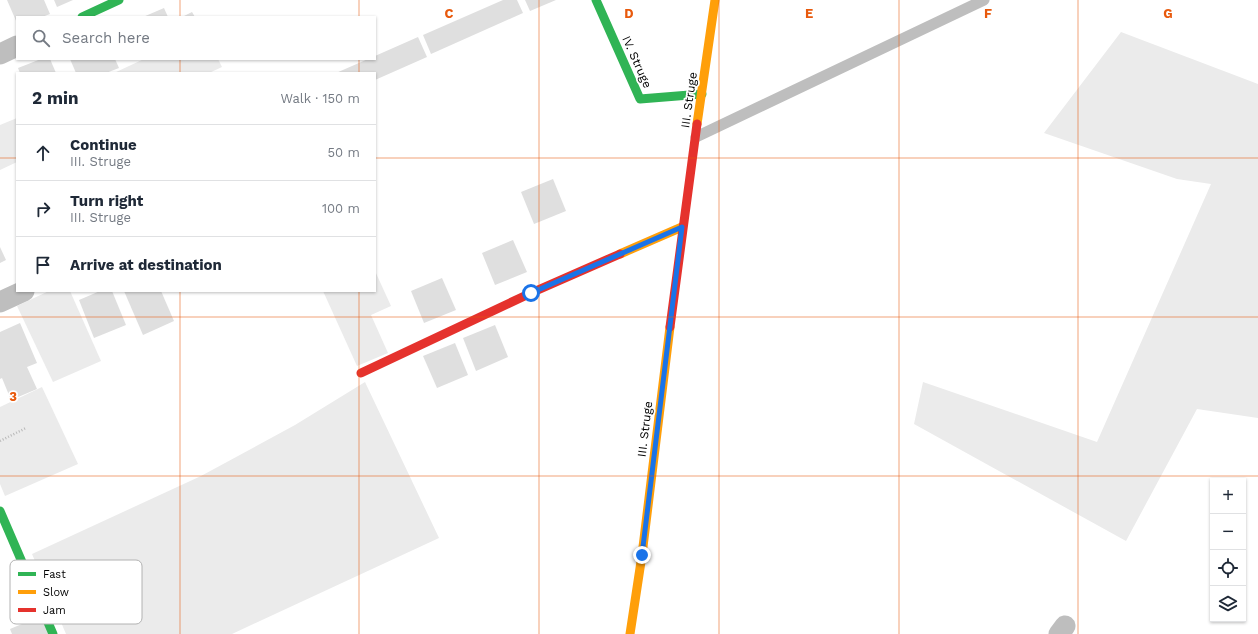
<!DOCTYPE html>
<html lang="en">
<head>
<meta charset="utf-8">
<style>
  body { margin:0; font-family:"Work Sans",sans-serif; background:#f6f6f7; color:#1f2937 }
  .controls { position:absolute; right:12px; bottom:12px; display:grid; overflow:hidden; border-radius:0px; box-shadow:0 1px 3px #0004 }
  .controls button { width:36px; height:36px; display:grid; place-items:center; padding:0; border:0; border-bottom:1px solid #e0e1e3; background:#fff; color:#1f2937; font:20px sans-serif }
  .stop { position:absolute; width:12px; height:12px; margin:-9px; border:3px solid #1a73e8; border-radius:50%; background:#fff }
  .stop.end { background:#1a73e8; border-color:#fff; box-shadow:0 1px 4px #0008 }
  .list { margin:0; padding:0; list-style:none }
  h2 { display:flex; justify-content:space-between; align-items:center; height:52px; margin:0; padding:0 16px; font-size:17px }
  h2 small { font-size:13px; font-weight:400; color:#747a83 }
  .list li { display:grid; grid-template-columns:26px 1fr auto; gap:12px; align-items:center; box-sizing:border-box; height:56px; padding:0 16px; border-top:1px solid #e0e1e3 }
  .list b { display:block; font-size:15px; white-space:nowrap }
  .list p { margin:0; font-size:13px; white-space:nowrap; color:#747a83 }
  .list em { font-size:13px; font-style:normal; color:#747a83 }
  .icon { flex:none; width:22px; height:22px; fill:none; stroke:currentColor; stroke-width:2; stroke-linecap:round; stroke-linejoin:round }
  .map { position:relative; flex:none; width:1258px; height:634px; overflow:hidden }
  .search { position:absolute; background:#fff; box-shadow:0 1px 3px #0004; left:16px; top:16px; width:360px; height:44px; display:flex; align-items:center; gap:10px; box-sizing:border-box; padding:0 14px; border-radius:0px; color:#747a83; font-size:15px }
  .panel { position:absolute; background:#fff; box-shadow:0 1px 3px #0004; left:16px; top:72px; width:360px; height:220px; border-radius:0px }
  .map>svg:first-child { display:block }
  .green { fill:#ebebeb }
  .building { fill:#dfdfdf }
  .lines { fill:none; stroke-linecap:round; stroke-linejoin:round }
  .path { stroke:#b9b9b9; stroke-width:2.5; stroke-dasharray:1 2; stroke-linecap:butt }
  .lane { stroke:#bebebe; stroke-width:11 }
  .street { stroke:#bebebe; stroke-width:21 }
  .fast { stroke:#30b455; stroke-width:9 }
  .slow { stroke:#ff9f0a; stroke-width:9 }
  .jam { stroke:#e5322d; stroke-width:9 }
  .route { stroke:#1a73e8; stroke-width:5 }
  .grid { fill:none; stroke:#e8590c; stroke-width:1; stroke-opacity:0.55 }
  .labels { text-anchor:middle; stroke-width:3.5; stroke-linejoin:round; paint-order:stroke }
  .street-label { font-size:12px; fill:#000; stroke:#fff }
  .key { fill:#fff; stroke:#b2b2b2; stroke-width:1 }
  .key-label { font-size:11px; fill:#000 }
  .grid-label { font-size:13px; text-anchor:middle; font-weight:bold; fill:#e8590c; stroke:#fff; stroke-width:3.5; stroke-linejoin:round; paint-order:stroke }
</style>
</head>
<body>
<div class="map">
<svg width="1258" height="634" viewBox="0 0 1258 634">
  <rect width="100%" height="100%" fill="#fff"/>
  <g class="green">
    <polygon points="1121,32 1258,84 1258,418 1197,409 1126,541 914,424 923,382 1097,442 1211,184 1177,179 1044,133"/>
    <polygon points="144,59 218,59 222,67 209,73 114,73"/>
    <polygon points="17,118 17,162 0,170 0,125"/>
    <polygon points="375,271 391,306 371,315 388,353 357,366 323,291 375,291"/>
    <polygon points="49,291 70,291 101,361 53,382 17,306"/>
    <polygon points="365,382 439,538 232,634 66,634 32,554 201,476 295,425"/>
    <polygon points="42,387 78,464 5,496 0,484 0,407"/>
  </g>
  <g class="building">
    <polygon points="7,0 44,0 50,14 42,17 17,17 17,23"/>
    <polygon points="54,0 73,0 57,7"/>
    <polygon points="503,0 517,0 523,13 431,54 423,35"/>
    <polygon points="525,0 556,0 530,11"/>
    <polygon points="164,8 168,17 143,17"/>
    <polygon points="192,12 195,17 182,17"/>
    <polygon points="418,37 427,57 375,80 375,73 336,73 368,59 375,59 375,56"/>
    <polygon points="41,59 50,59 56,73 20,73 18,68"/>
    <polygon points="70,59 115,59 119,68 106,73 76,73"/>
    <polygon points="553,179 566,211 534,224 521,192"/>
    <polygon points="513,240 527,272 495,285 482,253"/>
    <polygon points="0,247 6,260 0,263"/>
    <polygon points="442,278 456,310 424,323 411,291"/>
    <polygon points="100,291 112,291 126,325 94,338 79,300"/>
    <polygon points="124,291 161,291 174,321 143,335"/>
    <polygon points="20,323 37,363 27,367 37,389 11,400 2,378 0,379 0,332"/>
    <polygon points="495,325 508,357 476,371 463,338"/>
    <polygon points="455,343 468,375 437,388 423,356"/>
    <polygon points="41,616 49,634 12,634 10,629"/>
  </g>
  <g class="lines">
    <polyline class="path" points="0,441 26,428"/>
    <polyline class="lane" points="696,137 984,0"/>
    <g class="street">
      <polyline points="0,54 17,46"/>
      <polyline points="0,302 24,291"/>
      <polyline points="1059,634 1065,626"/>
    </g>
    <g class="fast">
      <polyline points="596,0 640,99 702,94"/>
      <polyline points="82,17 119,0"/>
      <polyline points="0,511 53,634"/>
    </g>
    <g class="slow">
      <polyline points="697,124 715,0"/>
      <polyline points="620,254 682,227"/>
      <polyline points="630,634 642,555 670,327"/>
    </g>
    <g class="jam">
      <polyline points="670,327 697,124"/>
      <polyline points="361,373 531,293 620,254"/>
    </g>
  </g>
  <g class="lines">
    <polyline class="route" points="531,293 682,227 642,555"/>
  </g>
  <path class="grid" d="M 180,0 L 180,17M 359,0 L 359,17M 539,0 L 539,634M 719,0 L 719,634M 899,0 L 899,634M 1078,0 L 1078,634M 180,59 L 180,73M 359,59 L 359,73M 0,158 L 17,158M 375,158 L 1258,158M 180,291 L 180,634M 359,291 L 359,634M 0,317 L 1258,317M 0,476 L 1258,476"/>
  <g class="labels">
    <g class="street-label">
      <text transform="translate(637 62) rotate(66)" y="4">IV. Struge</text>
      <text transform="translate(689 100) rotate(-82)" y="4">III. Struge</text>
      <text transform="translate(645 429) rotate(-83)" y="4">III. Struge</text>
    </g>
  </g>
  <rect x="10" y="560" width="132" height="64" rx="6" class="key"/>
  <rect x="18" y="572" width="18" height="4" fill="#30b455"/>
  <rect x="18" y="590" width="18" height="4" fill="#ff9f0a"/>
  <rect x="18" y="608" width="18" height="4" fill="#e5322d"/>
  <g class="key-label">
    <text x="43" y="578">Fast</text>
    <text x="43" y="596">Slow</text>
    <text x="43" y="614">Jam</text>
  </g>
  <g class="grid-label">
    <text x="449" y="18">C</text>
    <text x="629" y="18">D</text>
    <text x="809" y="18">E</text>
    <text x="988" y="18">F</text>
    <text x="1168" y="18">G</text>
    <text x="13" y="401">3</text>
  </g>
</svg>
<div class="controls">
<button>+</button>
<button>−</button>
<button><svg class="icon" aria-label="locate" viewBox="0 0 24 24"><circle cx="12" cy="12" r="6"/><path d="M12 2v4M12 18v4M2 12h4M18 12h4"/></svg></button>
<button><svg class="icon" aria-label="layers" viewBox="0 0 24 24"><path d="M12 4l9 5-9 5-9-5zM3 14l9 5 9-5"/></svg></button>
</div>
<div class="stop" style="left:531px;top:293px"></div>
<div class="stop end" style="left:642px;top:555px"></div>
<div class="search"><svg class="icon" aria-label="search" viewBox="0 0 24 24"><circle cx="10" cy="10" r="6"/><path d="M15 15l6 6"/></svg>Search here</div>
<section class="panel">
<h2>2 min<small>Walk · 150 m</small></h2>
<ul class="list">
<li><svg class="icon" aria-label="ahead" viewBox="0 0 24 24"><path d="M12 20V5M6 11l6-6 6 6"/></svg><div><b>Continue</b><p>III. Struge</p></div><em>50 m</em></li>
<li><svg class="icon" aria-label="right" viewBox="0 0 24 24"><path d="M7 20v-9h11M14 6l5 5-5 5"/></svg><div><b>Turn right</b><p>III. Struge</p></div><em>100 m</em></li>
<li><svg class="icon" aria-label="arrive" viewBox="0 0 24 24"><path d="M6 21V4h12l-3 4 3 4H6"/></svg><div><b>Arrive at destination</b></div></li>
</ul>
</section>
</div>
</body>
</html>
